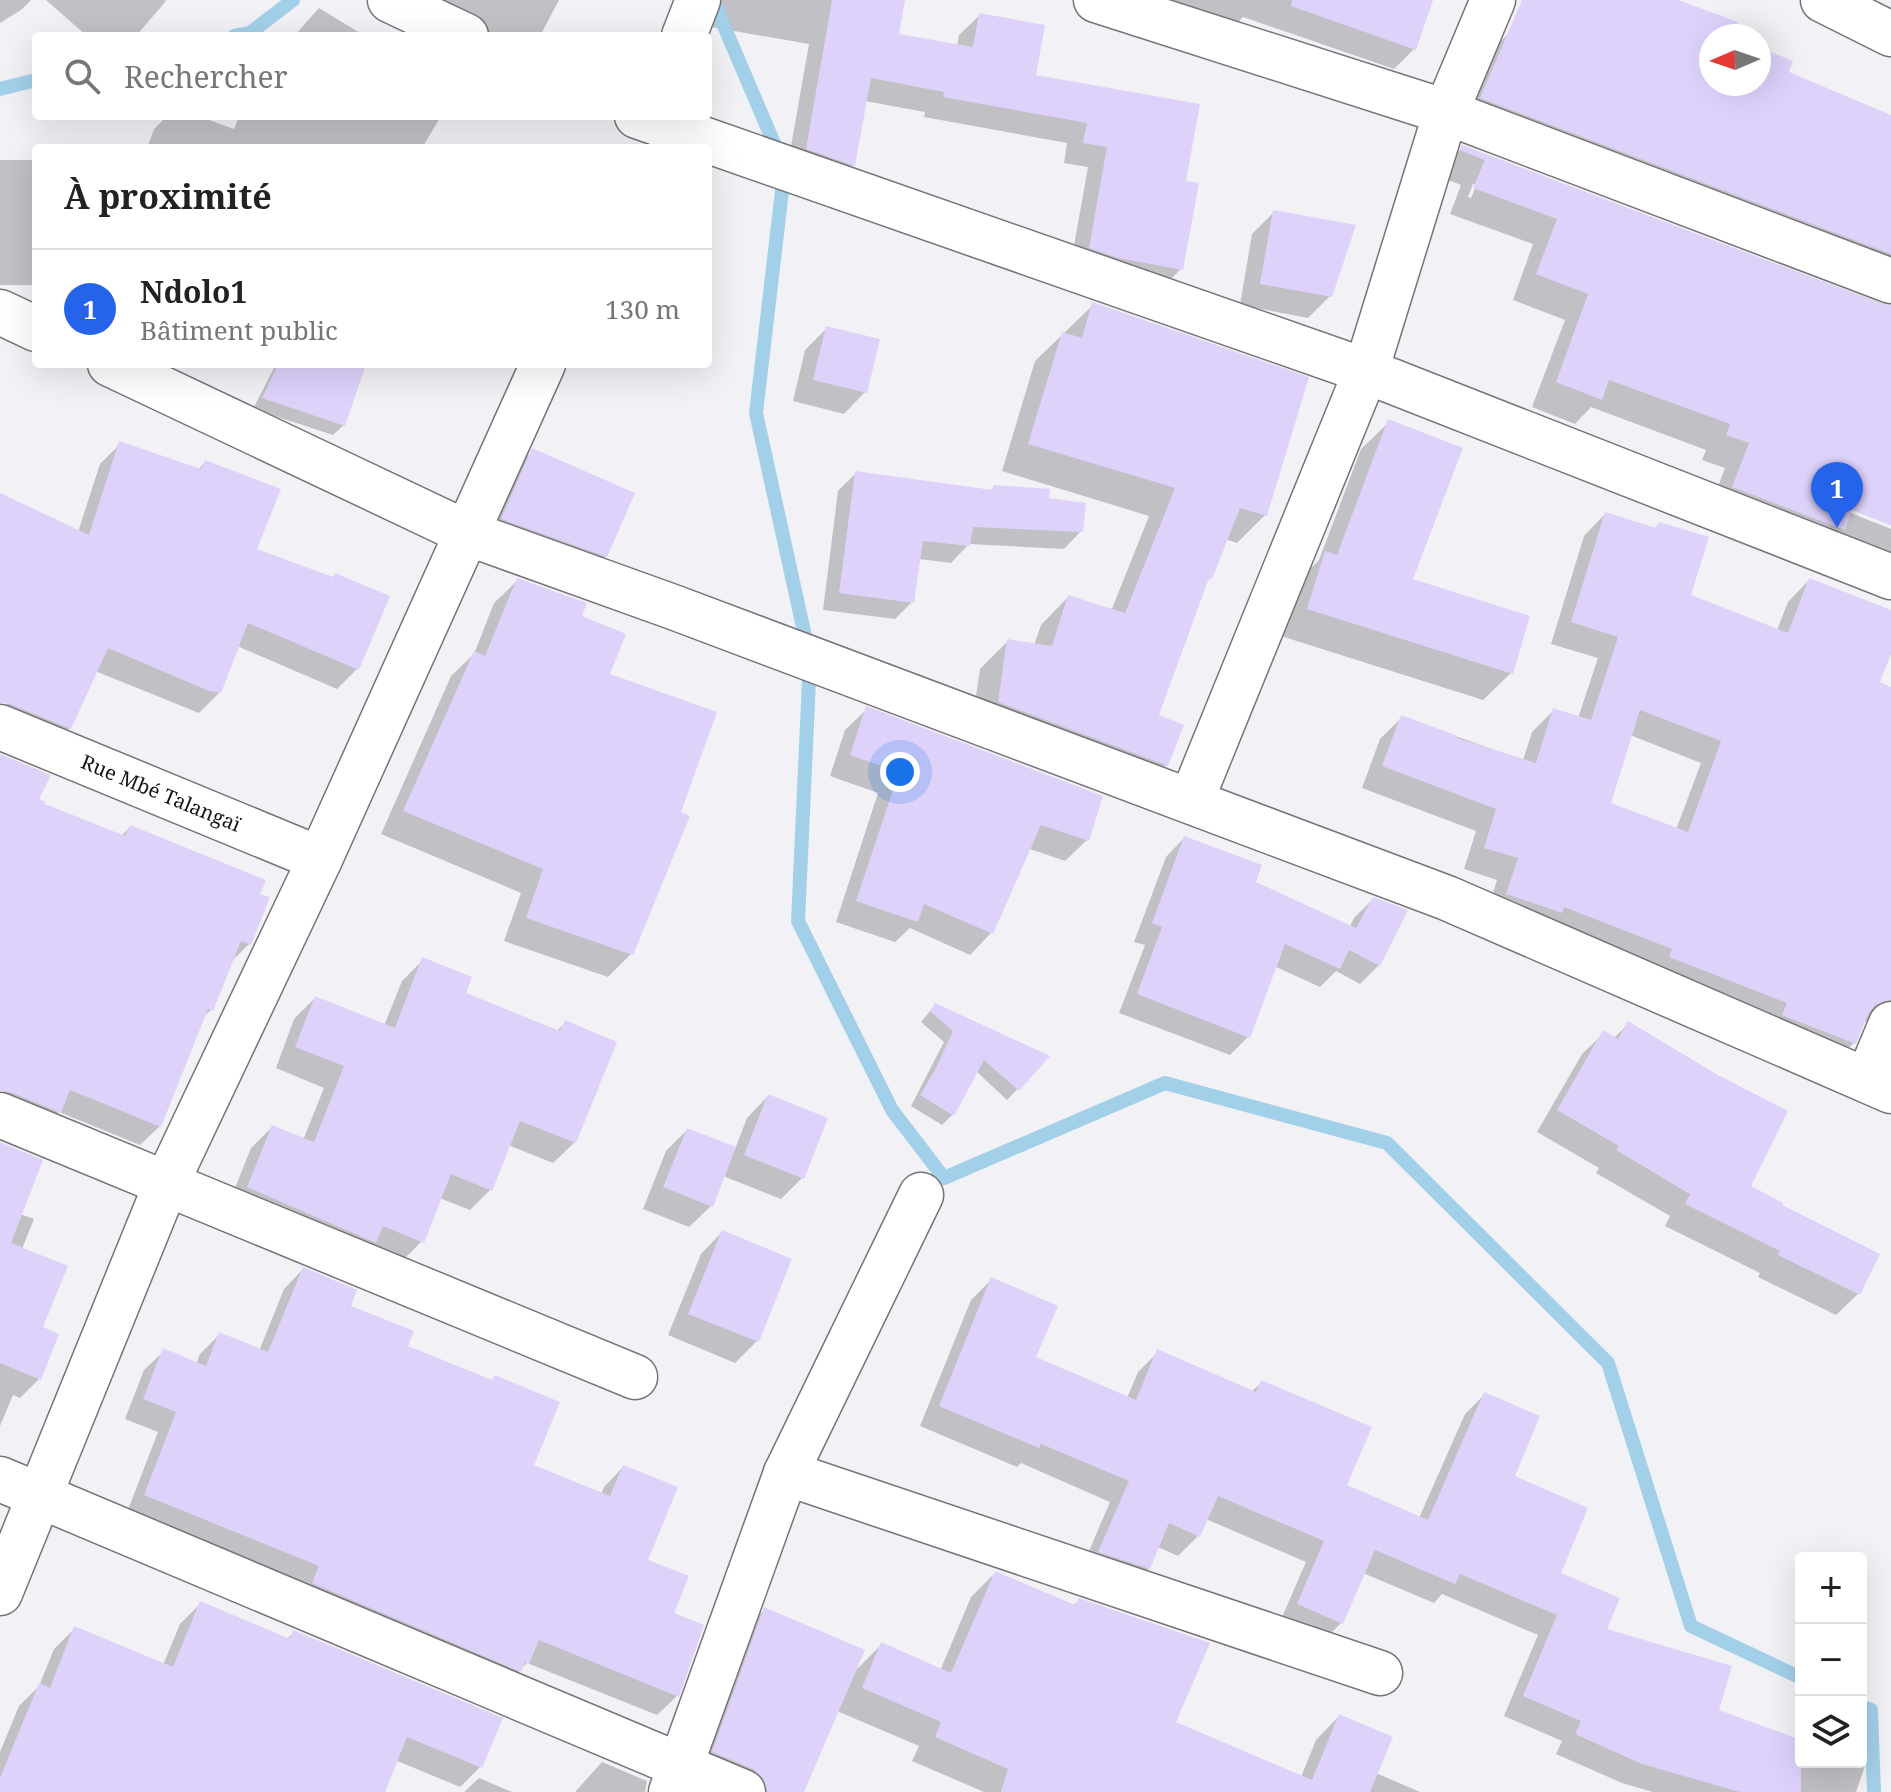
<!DOCTYPE html>
<html lang="fr">
<head>
<meta charset="utf-8">
<style>
  body { margin:0; font-family:"Noto Serif",serif; background:#f6f6f6; color:#222 }
  .controls { position:absolute; right:24px; bottom:24px; display:grid; overflow:hidden; border-radius:8px; box-shadow:0 8px 32px #0002 }
  .controls button { width:72px; height:72px; display:grid; place-items:center; padding:0; border:0; border-bottom:2px solid #e0e0e0; background:#fff; color:#222; font:40px sans-serif }
  .compass { position:absolute; left:1699px; top:24px; width:72px; height:72px; border-radius:50%; background:#fff; box-shadow:0 8px 32px #0002; rotate:268deg }
  .you { position:absolute; left:900px; top:772px; width:28px; height:28px; margin:-20px; border:6px solid #fff; border-radius:50%; background:#1a73e8; box-shadow:0 0 0 12px #1a73e833 }
  .badge { display:grid; place-items:center; width:52px; height:52px; border-radius:50%; background:#2563eb; color:#fff; font-size:26px; font-weight:700 }
  .pin { position:absolute; translate:-50% -66px; filter:drop-shadow(0 2px 4px #0008) }
  .pin::after { content:''; position:absolute; top:42px; width:28px; height:24px; background:inherit; clip-path:polygon(0 0,100% 0,50% 100%) }
  .list { margin:0; padding:0; list-style:none }
  h2 { display:flex; justify-content:space-between; align-items:center; height:104px; margin:0; padding:0 32px; font-size:34px }
  h2 small { font-size:26px; font-weight:400; color:#767676 }
  .list li { display:grid; grid-template-columns:52px 1fr auto; gap:24px; align-items:center; box-sizing:border-box; height:120px; padding:0 32px; border-top:2px solid #e0e0e0 }
  .list b { display:block; font-size:30px; white-space:nowrap }
  .list p { margin:0; font-size:26px; white-space:nowrap; color:#767676 }
  .list em { font-size:26px; font-style:normal; color:#767676 }
  .icon { flex:none; width:44px; height:44px; fill:none; stroke:currentColor; stroke-width:2; stroke-linecap:round; stroke-linejoin:round }
  .map { position:relative; flex:none; width:1891px; height:1792px; overflow:hidden }
  .search { position:absolute; background:#fff; box-shadow:0 8px 32px #0002; left:32px; top:32px; width:680px; height:88px; display:flex; align-items:center; gap:20px; box-sizing:border-box; padding:0 28px; border-radius:8px; color:#767676; font-size:30px }
  .panel { position:absolute; background:#fff; box-shadow:0 8px 32px #0002; left:32px; top:144px; width:680px; height:224px; border-radius:8px }
  .map>svg:first-child { display:block }
  .shadow { fill:#0003; fill-rule:evenodd }
  .lines { fill:none; stroke-linecap:round; stroke-linejoin:round }
  .stream { stroke:#a3d0e9; stroke-width:14 }
  .building { fill:#ded2fb; fill-rule:evenodd }
  .minor-casing { stroke:#757478; stroke-width:47 }
  .major-casing { stroke:#757478; stroke-width:47 }
  .minor { stroke:#fff; stroke-width:44 }
  .major { stroke:#fff; stroke-width:44 }
  .labels { text-anchor:middle; stroke-width:6; stroke-linejoin:round; paint-order:stroke }
  .street-label { font-size:20px; fill:#161517; stroke:#f2f1f6 }
</style>
</head>
<body>
<div class="map">
<svg width="1891" height="1792" viewBox="0 0 1891 1792">
  <rect width="100%" height="100%" fill="#f2f1f6"/>
  <g class="shadow">
    <polygon points="0,0 31,0 21,10 0,23"/>
    <polygon points="46,0 165,0 166,1 136,36 87,36"/>
    <polygon points="402,0 559,0 540,36 424,36"/>
    <polygon points="716,0 903,0 897,35 957,46 959,35 980,15 1034,77 1184,182 1181,269 1161,289 1070,268 1088,167 1064,163 1067,143 924,117 925,112 865,101 853,165 833,185 787,169 809,44 711,27"/>
    <polygon points="1102,0 1415,0 1414,49 1394,69 1243,17 1221,40"/>
    <polygon points="319,8 365,36 294,36"/>
    <polygon points="1638,26 1731,36 1711,36 1711,84 1759,84 1759,49 1786,73 1891,117 1891,302 1457,124 1484,58 1509,33"/>
    <polygon points="167,116 198,116 234,129 239,116 441,116 422,148 147,148 154,129"/>
    <path d="M 1463,147 L 1891,307 L 1891,303 L 1891,525 L 1843,506 L 1841,509 L 1891,529 L 1891,562 L 1708,513 L 1725,468 L 1702,460 L 1706,450 L 1591,407 L 1575,424 L 1532,407 L 1565,320 L 1513,300 L 1533,244 L 1450,214 L 1461,185 L 1436,175 ZM 1473,184 L 1477,184 L 1471,198 L 1468,197 Z"/>
    <polygon points="0,160 36,160 36,282 33,285 0,285"/>
    <polygon points="1274,212 1330,296 1308,318 1240,305 1252,234"/>
    <polygon points="1093,305 1265,515 1237,543 1225,539 1210,578 1205,583 1157,716 1166,765 1138,793 971,730 980,669 1007,642 1034,645 1041,625 1068,597 1111,611 1149,516 1002,471 1035,361"/>
    <polygon points="827,328 865,392 844,414 793,401 805,350"/>
    <polygon points="276,364 337,364 344,425 333,435 253,409"/>
    <polygon points="1389,422 1411,580 1511,673 1483,700 1281,636 1298,581 1319,560 1361,449"/>
    <polygon points="120,444 198,470 205,462 255,550 357,669 337,689 237,646 220,692 199,713 95,671 70,728 49,748 0,719 34,646 0,624 0,495 78,532 100,464"/>
    <polygon points="533,451 606,556 584,577 481,540 511,472"/>
    <polygon points="856,473 989,492 994,487 1047,500 1081,531 1064,549 969,544 951,563 919,559 912,602 895,619 823,610 838,491"/>
    <path d="M 1605,514 L 1653,530 L 1659,524 L 1688,596 L 1777,630 L 1788,602 L 1809,580 L 1891,613 L 1891,648 L 1877,684 L 1891,689 L 1891,1001 L 1869,1021 L 1863,1022 L 1854,1043 L 1832,1064 L 1486,915 L 1497,880 L 1464,869 L 1476,831 L 1362,788 L 1380,739 L 1402,717 L 1523,760 L 1532,732 L 1554,710 L 1578,718 L 1598,658 L 1551,644 L 1584,536 ZM 1630,735 L 1701,763 L 1676,830 L 1608,804 Z"/>
    <polygon points="518,580 579,617 607,675 631,954 608,977 504,941 521,893 381,834 451,676 474,654 494,603"/>
    <polygon points="867,709 1087,840 1065,861 1030,849 991,933 970,955 910,928 895,942 836,922 878,793 830,776 845,730"/>
    <polygon points="0,756 42,805 120,837 130,827 258,895 249,944 229,964 211,1010 202,1018 160,1126 140,1145 59,1112 40,1131 0,1099 29,1027 0,1016"/>
    <polygon points="1184,838 1254,883 1349,928 1354,918 1373,899 1379,965 1360,984 1336,971 1320,987 1274,966 1248,1037 1230,1055 1119,1013 1145,945 1134,942 1166,857"/>
    <polygon points="423,960 463,994 556,1032 565,1023 575,1142 553,1163 508,1145 491,1189 470,1210 439,1198 422,1241 401,1262 227,1208 251,1148 272,1127 303,1140 324,1088 276,1068 294,1019 315,998 384,1026 402,981"/>
    <polygon points="935,1005 1047,1057 1007,1100 976,1071 952,1115 942,1125 911,1106 944,1042 921,1022"/>
    <polygon points="1628,1024 1717,1077 1748,1187 1858,1294 1836,1315 1758,1277 1760,1273 1665,1226 1670,1216 1596,1173 1599,1168 1537,1132 1582,1054 1604,1033 1613,1039"/>
    <polygon points="768,1096 802,1178 781,1199 723,1176 711,1206 689,1227 643,1209 666,1151 687,1130 735,1149 747,1118"/>
    <polygon points="0,1144 20,1214 34,1219 22,1249 41,1328 39,1379 20,1398 13,1395 0,1426"/>
    <polygon points="722,1232 789,1260 757,1341 735,1363 668,1335 701,1254"/>
    <polygon points="303,1269 348,1307 406,1347 532,1466 601,1494 604,1487 623,1467 646,1561 671,1614 677,1696 657,1715 527,1663 500,1690 126,1515 158,1432 125,1419 144,1370 164,1351 196,1364 200,1354 219,1335 259,1351 284,1289"/>
    <polygon points="991,1280 1034,1358 1127,1398 1138,1372 1158,1352 1251,1392 1262,1382 1344,1486 1419,1518 1465,1414 1485,1394 1512,1477 1558,1574 1604,1630 1717,1711 1801,1742 1801,1762 1854,1762 1865,1766 1856,1792 1653,1792 1622,1783 1556,1754 1562,1741 1504,1716 1538,1635 1442,1594 1434,1603 1363,1573 1341,1623 1321,1643 1279,1624 1306,1562 1206,1519 1198,1536 1178,1556 1158,1547 1149,1568 1129,1588 1080,1572 1110,1502 1021,1463 1017,1467 920,1426 971,1300"/>
    <polygon points="995,1573 1073,1606 1079,1600 1174,1724 1301,1777 1316,1740 1339,1716 1376,1773 1420,1792 984,1792 912,1761 919,1746 837,1711 802,1792 724,1792 688,1777 740,1634 765,1609 853,1673 881,1645 940,1671 971,1597"/>
    <polygon points="201,1603 286,1640 294,1632 480,1767 460,1787 395,1760 382,1792 0,1792 0,1752 19,1706 39,1686 54,1649 75,1628 163,1665 180,1624"/>
    <polygon points="602,1762 647,1781 645,1792 575,1792"/>
    <polygon points="479,1778 512,1792 464,1792"/>
  </g>
  <g class="lines">
    <g class="stream">
      <polyline points="713,0 779,155"/>
      <polyline points="234,36 250,33 293,0"/>
      <polyline points="0,89 36,80"/>
      <polyline points="784,174 756,413 810,659 798,921 892,1110 944,1178 1165,1083 1387,1143 1608,1363 1691,1626 1801,1678"/>
      <polyline points="1861,1706 1871,1710 1874,1792"/>
    </g>
  </g>
  <g class="building">
    <polygon points="832,0 905,0 899,34 973,47 979,13 1045,25 1036,75 1200,104 1186,181 1199,183 1183,270 1118,258 1089,248 1107,147 1083,143 1087,123 943,97 944,92 871,78 855,166 806,149"/>
    <polygon points="1292,0 1433,0 1416,50 1291,6"/>
    <polygon points="1522,0 1678,0 1738,22 1734,36 1711,36 1711,84 1759,84 1759,47 1793,61 1789,72 1891,115 1891,254 1480,98"/>
    <polygon points="1462,145 1882,304 1891,305 1891,525 1852,510 1845,530 1732,487 1749,443 1726,435 1730,424 1609,380 1602,400 1556,382 1588,294 1536,274 1557,219 1473,188 1485,160 1460,150"/>
    <polygon points="1273,210 1356,225 1332,297 1260,284"/>
    <polygon points="1092,302 1309,377 1267,516 1240,508 1212,579 1209,578 1159,715 1184,725 1168,766 998,702 1007,639 1052,646 1068,595 1125,613 1175,488 1028,444 1062,332 1082,338"/>
    <polygon points="826,326 880,339 867,393 813,380"/>
    <polygon points="278,364 366,364 345,426 262,398"/>
    <polygon points="1388,419 1463,448 1413,579 1530,616 1513,674 1307,609 1325,551 1337,555"/>
    <polygon points="119,441 201,469 205,460 281,489 257,549 333,577 335,573 390,596 359,670 248,623 221,693 209,691 108,648 71,729 10,704 0,703 0,493 89,535"/>
    <polygon points="532,448 635,493 607,557 501,519"/>
    <polygon points="855,471 993,490 993,485 1050,489 1049,498 1086,503 1083,532 973,527 970,546 923,541 914,603 839,593"/>
    <path d="M 1605,512 L 1656,528 L 1659,522 L 1709,537 L 1691,595 L 1788,633 L 1809,578 L 1891,610 L 1891,654 L 1880,682 L 1891,687 L 1891,1000 L 1875,1005 L 1868,1014 L 1856,1044 L 1782,1015 L 1787,1003 L 1669,957 L 1672,949 L 1564,907 L 1562,913 L 1506,894 L 1518,858 L 1484,848 L 1496,809 L 1382,766 L 1401,715 L 1458,736 L 1457,738 L 1536,763 L 1553,708 L 1591,720 L 1618,637 L 1571,622 ZM 1640,710 L 1721,741 L 1688,832 L 1611,803 Z"/>
    <polygon points="517,578 587,603 582,616 626,634 610,674 717,712 681,812 690,816 633,955 526,918 543,869 403,811 474,651 485,656"/>
    <polygon points="866,706 1103,796 1089,841 1041,825 993,934 924,904 918,922 856,901 899,772 850,755"/>
    <polygon points="0,754 51,775 39,799 46,802 45,804 125,836 130,825 266,880 260,894 270,897 251,945 241,941 213,1011 208,1009 161,1127 70,1090 61,1113 10,1092 0,1091"/>
    <polygon points="1184,836 1262,865 1256,882 1356,928 1373,897 1408,910 1380,966 1349,950 1340,969 1285,944 1250,1038 1137,994 1162,927 1152,923"/>
    <polygon points="422,957 472,977 466,993 560,1031 565,1020 617,1042 576,1143 520,1121 492,1191 451,1174 424,1243 383,1226 376,1243 247,1187 272,1125 314,1142 344,1066 295,1047 315,996 395,1028"/>
    <polygon points="935,1003 1050,1056 1019,1091 984,1060 954,1116 920,1095 935,1070 953,1031 930,1011"/>
    <polygon points="1628,1021 1718,1075 1788,1111 1751,1186 1783,1203 1782,1205 1880,1254 1860,1295 1778,1255 1780,1251 1685,1204 1690,1194 1616,1150 1619,1146 1557,1110 1603,1030 1618,1039"/>
    <polygon points="768,1094 828,1118 804,1179 744,1155"/>
    <polygon points="687,1128 736,1147 713,1207 663,1187"/>
    <polygon points="0,1142 43,1160 11,1243 68,1266 43,1327 59,1334 41,1380 0,1363"/>
    <polygon points="722,1230 792,1259 759,1342 688,1314"/>
    <polygon points="303,1267 357,1290 351,1306 414,1331 408,1346 492,1380 495,1375 560,1402 534,1465 610,1496 623,1465 678,1487 648,1560 689,1576 674,1613 704,1625 679,1697 539,1640 529,1664 525,1662 521,1672 312,1583 319,1566 144,1495 176,1412 143,1399 163,1348 206,1366 219,1332 268,1352"/>
    <polygon points="991,1277 1058,1306 1036,1357 1136,1400 1157,1349 1256,1392 1261,1380 1372,1427 1347,1485 1428,1520 1484,1392 1540,1416 1515,1476 1588,1508 1561,1573 1620,1598 1607,1629 1732,1666 1719,1710 1801,1740 1801,1792 1740,1792 1642,1764 1575,1734 1581,1721 1523,1696 1557,1615 1460,1574 1455,1584 1375,1550 1343,1624 1297,1604 1324,1541 1218,1496 1200,1537 1169,1523 1150,1569 1098,1552 1129,1481 1041,1444 1039,1448 939,1406"/>
    <polygon points="995,1571 1075,1605 1079,1598 1210,1643 1176,1722 1312,1780 1339,1714 1393,1737 1370,1792 1001,1792 1008,1769 935,1737 941,1722 862,1688 881,1642 951,1673"/>
    <polygon points="200,1601 290,1639 293,1630 503,1718 482,1768 407,1737 385,1792 0,1792 0,1778 39,1683 50,1688 74,1626 173,1667"/>
    <polygon points="764,1607 865,1650 804,1792 767,1792 763,1778 753,1769 712,1752"/>
  </g>
  <g class="lines">
    <g class="minor-casing">
      <g id="minor">
        <polyline points="390,0 466,36"/>
        <polyline points="1096,0 1446,112 1891,281"/>
        <polyline points="684,36 698,0"/>
        <polyline points="637,116 1366,371 1891,577"/>
        <polyline points="0,312 36,329"/>
        <polyline points="110,364 467,533 673,607 1447,898 1891,1091"/>
        <path id="s1" d="M 0,727 L 320,859"/>
        <polyline points="1191,801 1366,371 1446,112 1493,0"/>
        <polyline points="1868,1079 1891,1024"/>
        <polyline points="0,1115 635,1377"/>
        <polyline points="786,1473 1380,1673"/>
        <polyline points="0,1479 743,1792"/>
        <polyline points="0,1593 167,1182 320,859 543,364"/>
        <polyline points="671,1792 786,1473 921,1195"/>
      </g>
    </g>
    <g class="major-casing">
      <polyline id="major" points="1823,0 1891,34"/>
    </g>
    <use href="#minor" class="minor"/>
    <use href="#major" class="major"/>
  </g>
  <g class="labels">
    <g class="street-label">
      <text dy="7" stroke="none"><textPath href="#s1" startOffset="174">Rue Mbé Talangaï</textPath></text>
    </g>
  </g>
</svg>
<div class="controls">
<button>+</button>
<button>−</button>
<button><svg class="icon" aria-label="layers" viewBox="0 0 24 24"><path d="M12 4l9 5-9 5-9-5zM3 14l9 5 9-5"/></svg></button>
</div>
<svg class="compass" viewBox="-18 -18 36 36"><path d="M0-13l5 13h-10z" fill="#e53935"/><path d="M0 13l5-13h-10z" fill="#767676"/></svg>
<div class="you"></div>
<div class="pin badge" style="left:1837px;top:528px">1</div>
<div class="search"><svg class="icon" aria-label="search" viewBox="0 0 24 24"><circle cx="10" cy="10" r="6"/><path d="M15 15l6 6"/></svg>Rechercher</div>
<section class="panel">
<h2>À proximité<small></small></h2>
<ul class="list">
<li><span class="badge">1</span><div><b>Ndolo1</b><p>Bâtiment public</p></div><em>130 m</em></li>
</ul>
</section>
</div>
</body>
</html>
